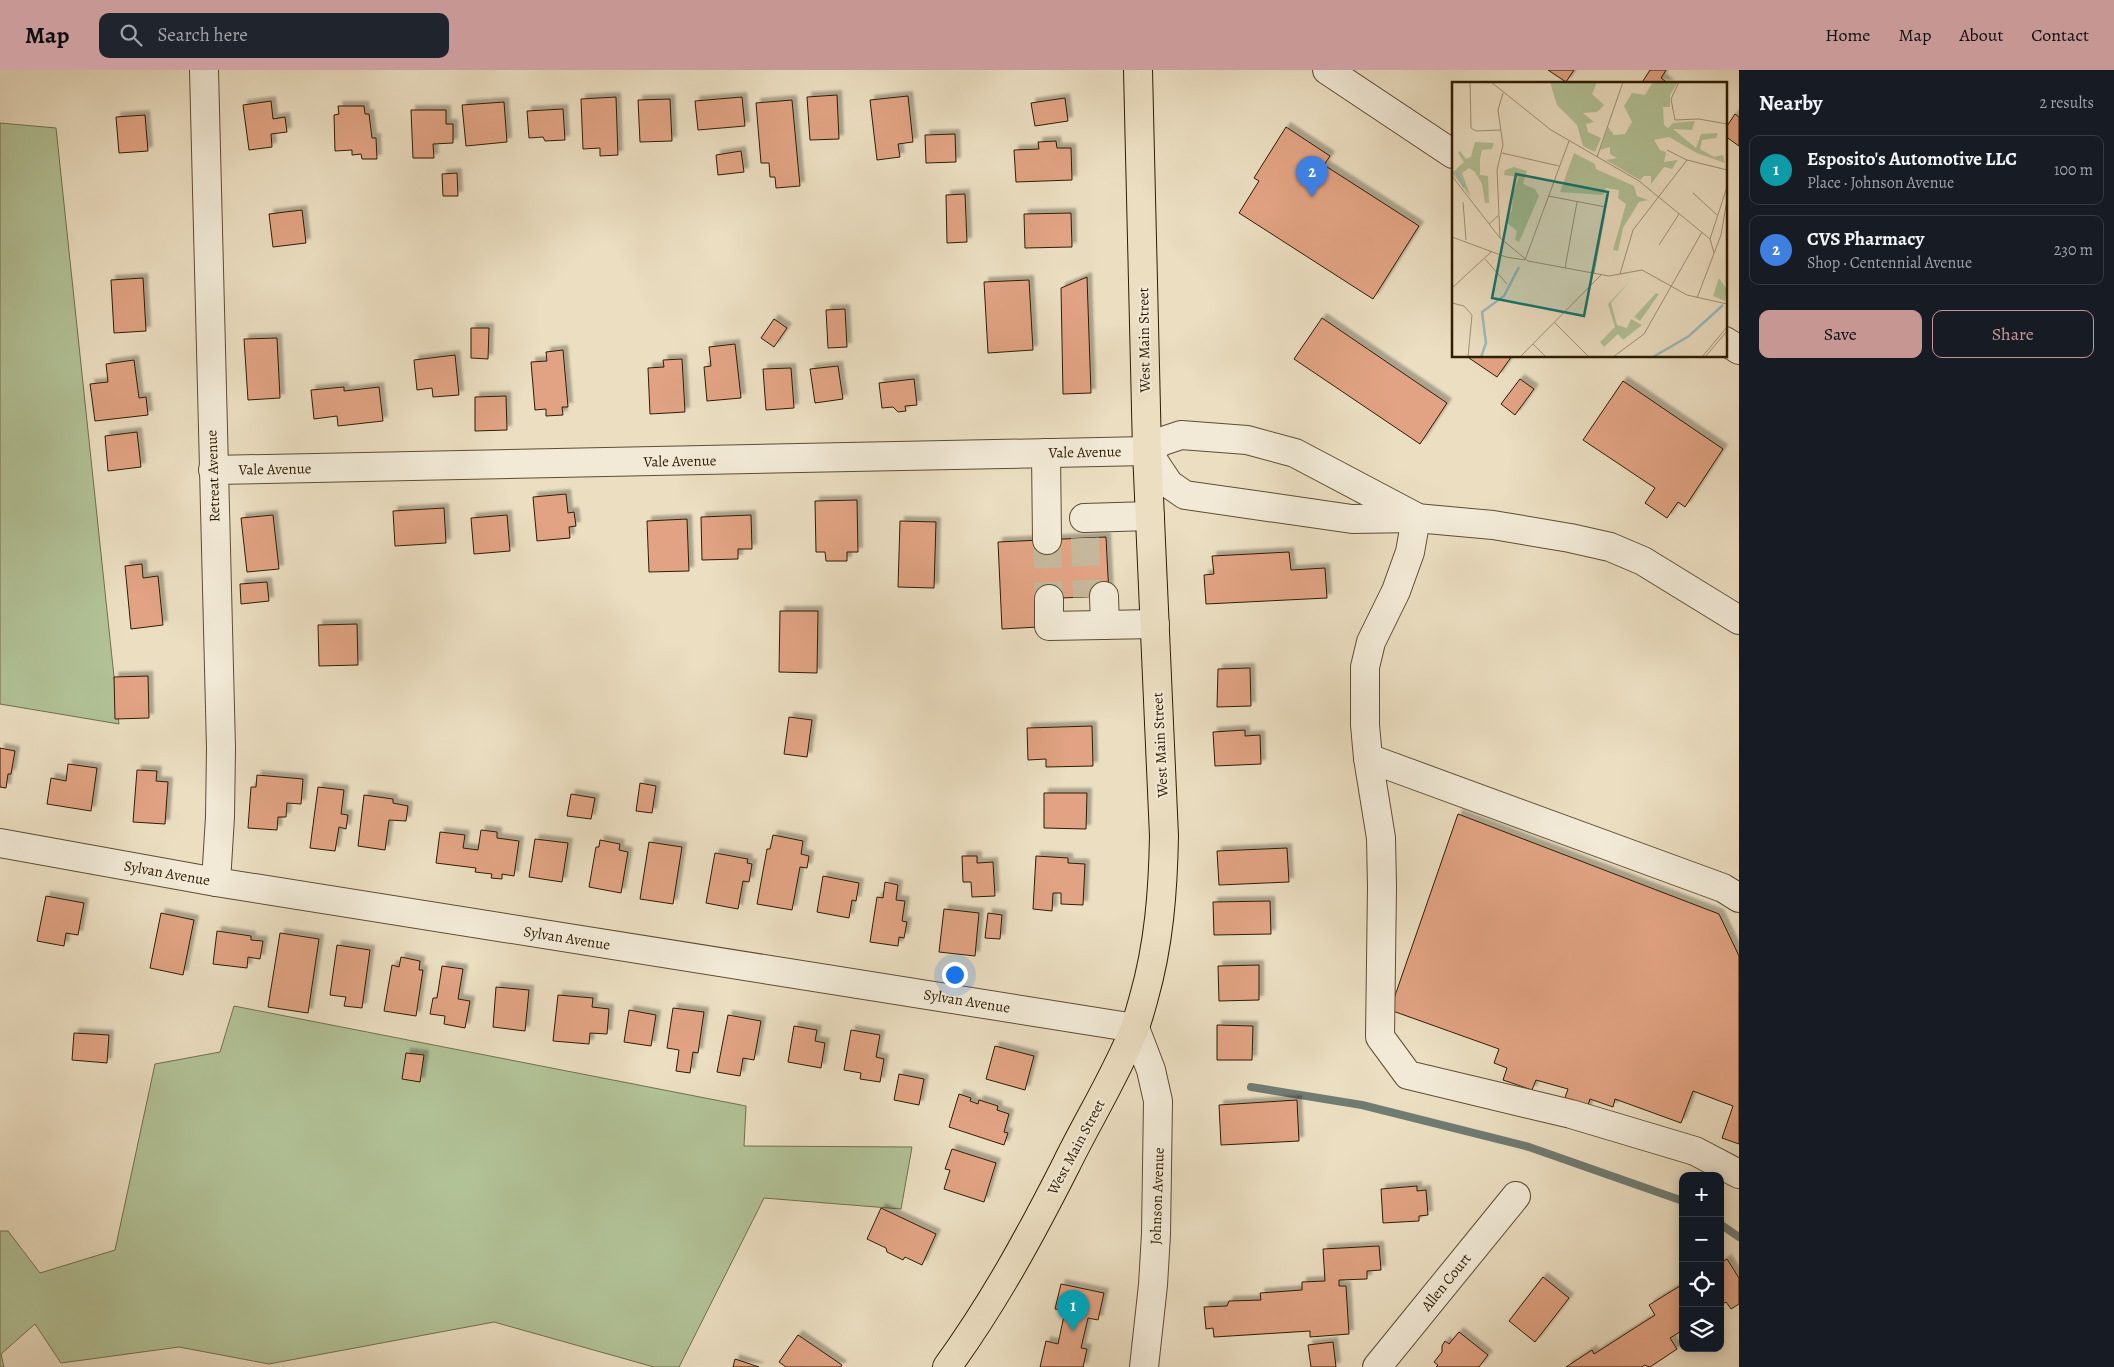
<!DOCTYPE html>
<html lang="en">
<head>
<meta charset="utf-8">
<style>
  body { margin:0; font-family:Alegreya,serif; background:#20242c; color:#f1f3f6 }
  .controls { position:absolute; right:15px; bottom:15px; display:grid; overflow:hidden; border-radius:10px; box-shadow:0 2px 12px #0003 }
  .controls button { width:45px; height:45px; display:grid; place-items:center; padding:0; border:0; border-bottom:1px solid #363941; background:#171b24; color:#f1f3f6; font:25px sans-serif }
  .you { position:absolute; left:954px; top:904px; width:18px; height:18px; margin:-12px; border:4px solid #fff; border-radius:50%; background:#1a73e8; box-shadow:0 0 0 8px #1a73e833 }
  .badge { display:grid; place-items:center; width:32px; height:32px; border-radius:50%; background:#c59692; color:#fff; font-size:16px; font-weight:700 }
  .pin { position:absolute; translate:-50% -41px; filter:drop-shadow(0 1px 2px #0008) }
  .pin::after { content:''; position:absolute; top:26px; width:18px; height:15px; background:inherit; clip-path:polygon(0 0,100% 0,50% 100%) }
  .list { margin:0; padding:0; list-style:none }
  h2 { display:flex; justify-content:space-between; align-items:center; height:65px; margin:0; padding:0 20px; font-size:21px }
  h2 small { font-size:16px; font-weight:400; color:#9ea1a6 }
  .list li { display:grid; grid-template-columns:32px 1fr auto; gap:15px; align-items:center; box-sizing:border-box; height:70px; margin:0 10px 10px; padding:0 10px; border:1px solid #363941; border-radius:10px }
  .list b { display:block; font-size:19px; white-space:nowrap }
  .list p { margin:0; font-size:16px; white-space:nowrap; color:#9ea1a6 }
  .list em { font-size:16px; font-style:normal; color:#9ea1a6 }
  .actions { display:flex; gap:10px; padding:15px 20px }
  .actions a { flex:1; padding:11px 0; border:1px solid #c59692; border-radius:10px; text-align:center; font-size:18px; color:#c59692 }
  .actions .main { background:#c59692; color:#111 }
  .icon { flex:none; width:28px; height:28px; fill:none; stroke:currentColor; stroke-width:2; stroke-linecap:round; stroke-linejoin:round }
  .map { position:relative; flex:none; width:1739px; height:1297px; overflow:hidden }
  header { display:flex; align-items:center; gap:30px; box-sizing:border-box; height:70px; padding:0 25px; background:#c59692; color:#111 }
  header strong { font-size:24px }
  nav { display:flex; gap:28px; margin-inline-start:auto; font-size:18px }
  .search { width:350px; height:45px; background:#20242c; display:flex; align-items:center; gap:12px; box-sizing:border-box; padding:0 18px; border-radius:10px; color:#9ea1a6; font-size:19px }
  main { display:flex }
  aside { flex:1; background:#171b24 }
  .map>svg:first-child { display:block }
  .green { fill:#b2c297; stroke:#70704c }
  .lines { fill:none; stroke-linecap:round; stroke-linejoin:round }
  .stream { stroke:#707b72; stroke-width:8 }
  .building { fill:#e1a383; stroke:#2f1d02; filter:url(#shadow) }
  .minor-tunnel { stroke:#c5b79b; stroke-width:28; stroke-dasharray:28 14; stroke-linecap:butt }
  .minor-casing { stroke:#5e4d32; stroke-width:30 }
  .major-casing { stroke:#2f1d02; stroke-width:30 }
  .minor { stroke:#f2ead7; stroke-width:28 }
  .major { stroke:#ebdec1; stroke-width:28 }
  .labels { text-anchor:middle; stroke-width:4; stroke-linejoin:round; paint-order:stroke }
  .street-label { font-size:15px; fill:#2f1d02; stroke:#f2ead7 }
  .inset-river { fill:none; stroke:#9bbabc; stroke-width:2.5 }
  .inset-road { fill:none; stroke:#a09175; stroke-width:1 }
  .view { fill:#0f766e; fill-opacity:0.15; stroke:#0f766e; stroke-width:2.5 }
  .inset-edge { fill:none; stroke:#2f1d02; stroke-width:2.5 }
</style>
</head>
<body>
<header>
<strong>Map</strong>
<div class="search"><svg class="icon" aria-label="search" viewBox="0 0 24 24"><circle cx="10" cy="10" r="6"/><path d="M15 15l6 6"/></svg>Search here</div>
<nav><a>Home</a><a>Map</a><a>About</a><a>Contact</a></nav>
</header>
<main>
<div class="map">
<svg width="1739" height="1297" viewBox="0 0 1739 1297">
  <defs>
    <filter id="shadow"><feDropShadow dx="4.5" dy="-4.5" stdDeviation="1" flood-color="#0004"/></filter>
  </defs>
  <rect width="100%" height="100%" fill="#ebdec1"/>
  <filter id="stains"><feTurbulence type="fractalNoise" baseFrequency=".004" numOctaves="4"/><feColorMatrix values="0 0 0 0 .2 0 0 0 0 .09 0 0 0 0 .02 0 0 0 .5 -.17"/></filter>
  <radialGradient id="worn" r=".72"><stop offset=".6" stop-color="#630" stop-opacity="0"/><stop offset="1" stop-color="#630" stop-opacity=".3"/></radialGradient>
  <g class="green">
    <polygon points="0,53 56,58 119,654 0,634"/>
    <polygon points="234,936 746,1036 744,1076 912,1077 901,1139 764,1128 679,1297 654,1297 494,1252 269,1294 179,1277 61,1293 35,1254 1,1284 4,1297 0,1297 0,1161 8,1161 40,1203 115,1180 155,994 220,982"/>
  </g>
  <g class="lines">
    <g class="stream">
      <polyline points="1251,1017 1362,1035 1529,1077 1683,1131"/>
      <polyline points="1720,1154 1739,1167"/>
    </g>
  </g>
  <g class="building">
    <polygon points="1548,0 1574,0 1566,12"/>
    <polygon points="1650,0 1666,0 1661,8 1669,14 1641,14"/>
    <polygon points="837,25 839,69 810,70 807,27"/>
    <polygon points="908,26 913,72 898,74 900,87 877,90 870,30"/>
    <polygon points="616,27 618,85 600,86 600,78 583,79 581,29"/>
    <polygon points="742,27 745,56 698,60 695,31"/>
    <polygon points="1065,28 1068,51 1035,56 1031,33"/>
    <polygon points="670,29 672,71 640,72 638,30"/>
    <polygon points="792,30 800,116 776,118 775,107 770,107 769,93 761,93 756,33"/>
    <polygon points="271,31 273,49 285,47 287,62 271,64 272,77 249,80 243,35"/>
    <polygon points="504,32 507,72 466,76 462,35"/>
    <polygon points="338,36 364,36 365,44 369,44 372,68 376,68 377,89 362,89 361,84 352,85 352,80 335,81 334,45 339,44"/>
    <polygon points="563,39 565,70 545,71 543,67 529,68 527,41"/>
    <polygon points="411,40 446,40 446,54 453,54 453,73 433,74 434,88 413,88"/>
    <polygon points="1735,44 1739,47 1739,76 1725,66 1725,59"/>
    <polygon points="145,45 148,81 119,83 116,47"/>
    <polygon points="1286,57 1330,86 1324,95 1419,156 1373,229 1239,143 1259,111 1254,108"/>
    <polygon points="955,64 956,92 926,93 925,65"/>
    <polygon points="1056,71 1057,78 1071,78 1072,110 1016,112 1014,80 1039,79 1038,72"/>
    <polygon points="741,81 744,102 718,105 716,85"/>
    <polygon points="457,103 458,126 443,126 442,104"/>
    <polygon points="965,124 967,172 947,173 946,125"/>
    <polygon points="302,140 306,173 273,177 269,144"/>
    <polygon points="1071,143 1072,177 1025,178 1024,144"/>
    <polygon points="1087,207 1091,323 1063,324 1061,218"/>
    <polygon points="143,208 146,261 114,263 111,210"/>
    <polygon points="1029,210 1033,280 988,283 984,212"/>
    <polygon points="845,239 847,277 828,278 826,240"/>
    <polygon points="1322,248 1447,333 1420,374 1294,289"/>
    <polygon points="774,249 787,258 774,277 761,268"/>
    <polygon points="471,258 489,258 488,289 471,288"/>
    <polygon points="277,268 280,328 248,330 244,269"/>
    <polygon points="735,274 741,328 707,331 704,297 711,296 709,277"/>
    <polygon points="563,280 568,337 562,337 563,345 546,346 546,339 535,340 531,292 547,291 546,282"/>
    <polygon points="455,285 459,325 433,327 432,318 417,320 414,290"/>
    <polygon points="1470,286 1512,286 1497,307 1469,288"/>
    <polygon points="682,289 685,342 650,344 648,298 664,297 663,290"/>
    <polygon points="134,290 139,328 146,327 148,345 95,351 90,314 108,312 106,294"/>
    <polygon points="838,296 843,329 815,333 810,299"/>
    <polygon points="791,298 794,338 766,340 763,299"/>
    <polygon points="914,309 917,335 905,336 906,341 898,342 893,337 882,338 879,313"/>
    <polygon points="1520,309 1534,319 1515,345 1501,334"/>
    <polygon points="1623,311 1723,379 1685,437 1678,432 1667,448 1645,433 1655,418 1583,370"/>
    <polygon points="344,317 344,321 379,317 383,351 338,356 337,346 314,349 311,320"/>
    <polygon points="506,326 507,360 475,361 475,327"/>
    <polygon points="137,362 141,397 108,401 105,366"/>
    <polygon points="566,424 568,443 574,442 576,456 569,457 570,468 537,471 533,427"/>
    <polygon points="857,430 858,482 847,482 847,491 826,491 825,482 816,482 815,431"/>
    <polygon points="444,438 446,473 395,476 393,441"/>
    <polygon points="273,445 279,499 247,502 241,448"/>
    <polygon points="507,445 510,481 474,484 471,448"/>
    <polygon points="751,445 752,479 738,479 738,489 702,490 701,447"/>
    <polygon points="687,449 689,501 649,502 647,451"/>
    <polygon points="900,451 936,452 934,518 898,517"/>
    <polygon points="1106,467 1109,526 1037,529 1038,557 1002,559 998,472"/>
    <polygon points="1289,482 1291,500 1325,498 1327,528 1206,534 1204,505 1214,504 1212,486"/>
    <polygon points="142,494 143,508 158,506 163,555 131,559 125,496"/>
    <polygon points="267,512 269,531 241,534 240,514"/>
    <polygon points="780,541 818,541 817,603 779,602"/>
    <polygon points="357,554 358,595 319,596 318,555"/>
    <polygon points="1250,598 1251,636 1217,637 1218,599"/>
    <polygon points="148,606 149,648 115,649 114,607"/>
    <polygon points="789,647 812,650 807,687 784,684"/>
    <polygon points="1092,656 1093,696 1046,697 1046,689 1028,690 1027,658"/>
    <polygon points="1245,660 1245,666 1260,665 1261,694 1215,696 1213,662"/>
    <polygon points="0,678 15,681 11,704 8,704 6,718 0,717"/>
    <polygon points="68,694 97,698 91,741 47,734 51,708 66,711"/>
    <polygon points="137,700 157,701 156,711 168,712 165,754 133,752"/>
    <polygon points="257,705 303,709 301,734 287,733 286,747 278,747 277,760 248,758 251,717 256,717"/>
    <polygon points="640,713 656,716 652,743 636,741"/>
    <polygon points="318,717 344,720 341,744 348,745 346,759 339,757 335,781 310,778"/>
    <polygon points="1044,723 1087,723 1086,759 1044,758"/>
    <polygon points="571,724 595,728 591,749 567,746"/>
    <polygon points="364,725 393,729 393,733 408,736 406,751 389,750 385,780 358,776"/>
    <polygon points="1458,744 1719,844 1739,886 1739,1074 1722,1068 1733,1036 1693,1021 1681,1053 1615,1029 1613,1037 1590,1029 1586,1041 1563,1033 1568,1019 1536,1010 1532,1020 1503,1010 1507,998 1494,993 1499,979 1390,940"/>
    <polygon points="481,760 497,762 497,768 519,771 514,806 502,804 502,809 491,808 492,804 475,802 476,798 436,793 440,762 465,765 463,778 478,780"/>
    <polygon points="773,765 803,771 801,784 809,786 807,798 800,797 792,840 757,834 767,779 770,779"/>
    <polygon points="535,769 568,773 562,812 529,807"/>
    <polygon points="600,770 620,774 619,780 628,782 621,823 589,817 596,777 599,777"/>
    <polygon points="649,772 682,777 673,834 640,829"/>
    <polygon points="1287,778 1289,812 1219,815 1217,781"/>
    <polygon points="715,783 748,789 747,793 752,794 749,812 743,811 738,839 706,833"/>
    <polygon points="962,786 977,786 977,793 993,792 995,826 972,827 971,812 963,812"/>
    <polygon points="1036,786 1068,788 1068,793 1085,794 1083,835 1061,834 1061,823 1053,823 1052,841 1033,839"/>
    <polygon points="823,806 859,813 856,831 852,830 849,848 817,842"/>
    <polygon points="885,812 898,815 896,830 905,831 902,851 907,852 904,868 899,867 898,876 870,872 877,827 883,828"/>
    <polygon points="46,826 84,833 78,865 66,863 64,876 37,871"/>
    <polygon points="1270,831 1271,864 1214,865 1213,832"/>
    <polygon points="944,839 979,843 975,886 939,882"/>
    <polygon points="161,843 194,850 183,905 150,898"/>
    <polygon points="988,843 1002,845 1000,869 985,868"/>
    <polygon points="217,861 251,866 251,870 263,871 260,889 248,887 247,898 213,894"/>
    <polygon points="280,863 319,869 308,943 268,937"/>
    <polygon points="337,875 370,880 362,938 344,936 346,927 330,925"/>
    <polygon points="401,887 420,891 419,900 423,900 416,946 384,941 392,895 399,897"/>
    <polygon points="1259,895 1259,930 1219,931 1218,896"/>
    <polygon points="442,896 463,899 458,929 470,931 465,958 444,954 445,946 430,944 433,928 437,928"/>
    <polygon points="496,917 529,920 525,961 493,957"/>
    <polygon points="558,925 593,928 592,937 609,939 607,964 590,963 589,974 553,971"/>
    <polygon points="673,938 704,942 698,983 693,982 690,1003 676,1001 679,980 667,978"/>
    <polygon points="629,940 656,945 651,976 624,972"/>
    <polygon points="728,945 761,951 754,990 743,988 740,1006 717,1002"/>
    <polygon points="1217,955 1253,956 1252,990 1217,990"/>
    <polygon points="794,956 817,960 815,971 825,973 821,998 788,992"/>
    <polygon points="851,960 880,965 876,987 884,989 880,1012 860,1009 861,1003 844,1000"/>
    <polygon points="74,963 109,965 107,993 72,990"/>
    <polygon points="995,976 1034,986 1025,1020 986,1009"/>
    <polygon points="406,983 424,985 420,1012 402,1009"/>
    <polygon points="899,1004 924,1009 919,1035 894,1030"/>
    <polygon points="959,1024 971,1028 970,1031 978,1034 979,1030 998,1036 997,1040 1009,1044 1004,1062 1008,1063 1004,1075 949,1057"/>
    <polygon points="1297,1030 1299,1071 1221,1075 1219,1035"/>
    <polygon points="952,1079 996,1093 984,1132 944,1119 950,1100 945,1099"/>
    <polygon points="1417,1116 1417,1121 1426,1120 1428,1145 1419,1146 1419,1151 1383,1153 1381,1119"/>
    <polygon points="881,1138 936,1164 922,1195 905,1187 903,1190 887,1182 886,1178 867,1169"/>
    <polygon points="1379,1176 1381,1200 1367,1201 1367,1209 1339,1210 1339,1216 1346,1216 1349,1264 1310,1267 1310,1261 1214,1267 1213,1258 1206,1259 1204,1237 1227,1236 1229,1231 1261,1230 1260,1223 1302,1220 1302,1212 1325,1211 1323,1179"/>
    <polygon points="1727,1189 1739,1208 1739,1234 1731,1239 1726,1232 1720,1235 1720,1194"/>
    <polygon points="1543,1207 1569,1228 1535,1272 1509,1251"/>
    <polygon points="1061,1214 1104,1223 1098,1250 1088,1248 1081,1278 1087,1279 1083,1297 1040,1297 1046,1271 1058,1274 1065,1241 1055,1239"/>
    <polygon points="1683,1214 1683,1260 1670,1268 1677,1279 1650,1297 1644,1295 1642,1297 1566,1297 1592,1280 1594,1284 1655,1245 1649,1235"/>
    <polygon points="1459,1262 1488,1285 1479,1297 1436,1297 1438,1295 1434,1292 1442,1282 1442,1276 1445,1271 1449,1274"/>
    <polygon points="798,1265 842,1295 841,1297 786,1297 779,1292"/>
    <polygon points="1333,1272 1336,1297 1311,1297 1308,1275"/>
    <polygon points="735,1289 759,1297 733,1297"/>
  </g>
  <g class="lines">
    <g class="minor-tunnel">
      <polyline points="1085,468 1087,527"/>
      <polyline points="1047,470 1049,529"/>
    </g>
    <g class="minor-casing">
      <g id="minor">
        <polyline points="204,0 221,678 220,747 216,812"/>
        <polyline points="1327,0 1453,84"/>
        <polyline points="1725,271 1739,280"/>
        <polyline points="1147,381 1169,414 1185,425 1352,449 1416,448 1493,455 1570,468 1610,477 1643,491 1739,550"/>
        <polyline points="1147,381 1163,371 1181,365 1247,370 1295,383 1416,447"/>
        <polyline points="1046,383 1047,470"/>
        <polyline points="213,400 1147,381"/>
        <polyline points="1084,448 1150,446"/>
        <polyline points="1416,448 1410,482 1396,521 1371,572 1365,597 1365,655 1368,688 1381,768 1382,817 1380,967 1408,1005 1571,1044 1695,1081 1739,1104"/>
        <polyline points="1104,526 1105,555"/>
        <polyline points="1049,529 1049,556 1155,554"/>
        <polyline points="1368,688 1723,818 1739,828"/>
        <polyline points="0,773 216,812 1135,958 1151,1000 1158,1031 1156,1164 1153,1215 1144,1297"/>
        <polyline points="1377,1297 1516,1126"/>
      </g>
    </g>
    <g class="major-casing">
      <path id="major" d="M 947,1297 C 994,1232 1030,1166 1066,1095 C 1088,1050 1115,1007 1134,960 C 1138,949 1141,938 1144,927 C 1159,874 1163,821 1164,766 L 1147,381 L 1138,0"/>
    </g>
    <use href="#minor" class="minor"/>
    <use href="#major" class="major"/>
  </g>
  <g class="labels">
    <g class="street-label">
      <text transform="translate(1144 270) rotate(-91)" y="5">West Main Street</text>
      <text transform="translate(1085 382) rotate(-1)" y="5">Vale Avenue</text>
      <text transform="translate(680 391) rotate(-1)" y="5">Vale Avenue</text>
      <text transform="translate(275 399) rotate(-1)" y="5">Vale Avenue</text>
      <text transform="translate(213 406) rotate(-92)" y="5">Retreat Avenue</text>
      <text transform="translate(1160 675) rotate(-93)" y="5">West Main Street</text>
      <text transform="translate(167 803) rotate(10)" y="5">Sylvan Avenue</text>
      <text transform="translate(567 868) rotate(9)" y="5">Sylvan Avenue</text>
      <text transform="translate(967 931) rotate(9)" y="5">Sylvan Avenue</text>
      <text transform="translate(1076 1077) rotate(-62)" y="5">West Main Street</text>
      <text transform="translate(1157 1126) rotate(-88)" y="5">Johnson Avenue</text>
      <text transform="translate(1446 1212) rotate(-51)" y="5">Allen Court</text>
    </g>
  </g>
  <g transform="translate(1452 12)">
    <rect width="275" height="275" fill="#ebdec1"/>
    <path d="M 98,0 L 145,0 L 140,12 L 152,23 L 145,30 L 131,31 L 142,40 L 134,42 L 136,50 L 149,56 L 143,70 L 131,64 L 125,43 L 105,23 ZM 201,0 L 226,0 L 218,13 L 218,25 L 211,25 L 212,43 L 216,46 L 221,41 L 243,39 L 240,48 L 221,47 L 244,66 L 249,52 L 266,51 L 264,56 L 250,58 L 248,67 L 262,75 L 271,73 L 273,81 L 245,71 L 217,55 L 202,58 L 208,68 L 214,70 L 212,80 L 226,78 L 220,87 L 212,85 L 199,102 L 199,94 L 192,94 L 188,98 L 154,78 L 165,76 L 158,72 L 158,65 L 148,68 L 156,45 L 162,53 L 173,52 L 180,40 L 172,24 L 180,11 L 193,13 ZM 23,60 L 42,61 L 40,67 L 30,68 L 28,77 L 28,93 L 36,94 L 37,121 L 33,121 L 30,102 L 23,90 L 17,86 L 10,91 L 19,115 L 0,91 L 12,80 L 6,71 L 8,69 L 14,77 L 19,75 ZM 122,71 L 143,82 L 144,87 L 182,104 L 185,114 L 196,118 L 187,120 L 171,146 L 166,169 L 161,168 L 174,122 L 166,116 L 167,108 L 154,106 L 151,113 L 108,110 ZM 62,85 L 75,89 L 71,102 L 83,107 L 87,114 L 67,160 L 63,158 L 65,149 L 54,140 L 60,128 L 61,111 L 67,95 L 52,93 L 53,88 ZM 267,196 L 275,207 L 273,219 L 261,214 ZM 178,199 L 159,221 L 165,243 L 175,246 L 179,237 L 190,243 L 171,258 L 166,252 L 152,265 L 148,260 L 163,245 L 156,222 ZM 204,211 L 207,212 L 188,239 L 182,235 Z" fill="#b2c297"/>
    <path class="inset-river" d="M 4,90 L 12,105M 29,275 L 34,261 L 30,230 L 52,214 L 67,185M 201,275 L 237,254 L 271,223"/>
    <path class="inset-road" d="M 18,0 L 19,46 L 24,49 L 49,48M 39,0 L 99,48 L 187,99 L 258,157M 227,0 L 219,17 L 223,38 L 247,37 L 275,42M 275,27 L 275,72M 215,68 L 235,78 L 275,88M 50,71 L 107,84M 145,75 L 171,0M 0,94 L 48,156 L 76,179 L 157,194 L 190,188 L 235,213 L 275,222M 241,111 L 265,133M 96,114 L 154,125M 11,120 L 14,158M 47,134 L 48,156M 37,142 L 47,133 L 45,88 L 51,63 L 46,28 L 51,11M 0,155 L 54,175 L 73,178 L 117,59M 207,163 L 227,132M 262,171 L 258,157 L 275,105M 33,177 L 55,202M 113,186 L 125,120M 142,191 L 156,114M 168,192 L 181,148 L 235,78M 0,206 L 39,170M 245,216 L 269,153 L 275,118M 0,221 L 12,224 L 20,233 L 16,275M 102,240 L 137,275M 81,262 L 94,275M 68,275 L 149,193M 161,275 L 192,252 L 250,150M 250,275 L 275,245M 253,275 L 275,249"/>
    <path class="view" d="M 64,92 L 156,110 L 132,234 L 40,216 Z"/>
    <rect width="275" height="275" class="inset-edge"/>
  </g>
  <rect width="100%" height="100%" filter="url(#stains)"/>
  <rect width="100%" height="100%" fill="url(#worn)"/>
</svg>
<div class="controls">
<button>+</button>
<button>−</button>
<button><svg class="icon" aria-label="locate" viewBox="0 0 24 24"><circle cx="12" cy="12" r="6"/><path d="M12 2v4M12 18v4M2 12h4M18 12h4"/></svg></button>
<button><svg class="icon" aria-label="layers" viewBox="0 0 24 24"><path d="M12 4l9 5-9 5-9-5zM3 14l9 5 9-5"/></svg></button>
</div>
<div class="you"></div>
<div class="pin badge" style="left:1073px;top:1261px;background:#0f9aa8">1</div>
<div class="pin badge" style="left:1312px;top:127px;background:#3f7fe0">2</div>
</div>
<aside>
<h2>Nearby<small>2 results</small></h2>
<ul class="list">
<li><span class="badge" style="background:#0f9aa8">1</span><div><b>Esposito's Automotive LLC</b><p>Place · Johnson Avenue</p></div><em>100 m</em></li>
<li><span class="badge" style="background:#3f7fe0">2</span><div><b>CVS Pharmacy</b><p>Shop · Centennial Avenue</p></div><em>230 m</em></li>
</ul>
<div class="actions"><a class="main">Save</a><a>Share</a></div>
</aside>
</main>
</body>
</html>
